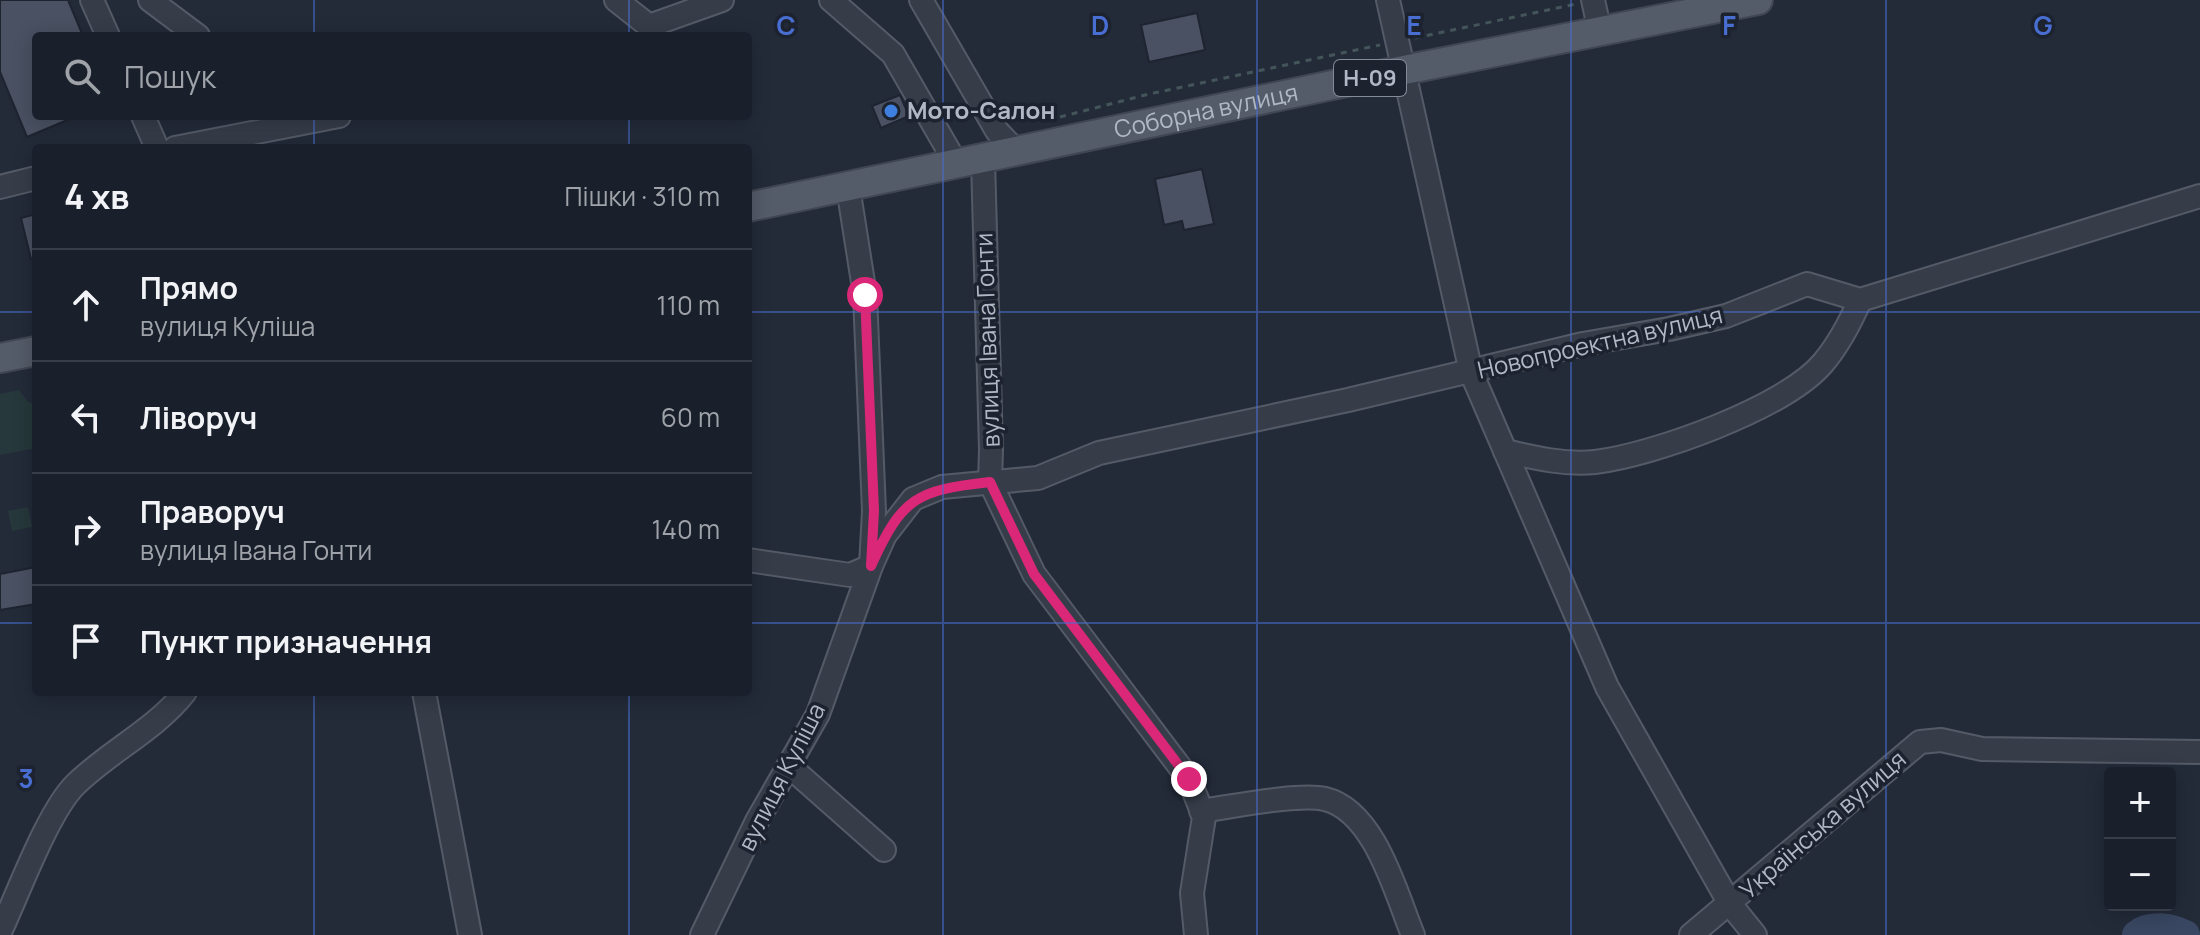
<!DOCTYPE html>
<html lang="uk">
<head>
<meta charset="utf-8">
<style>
  body { margin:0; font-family:Manrope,sans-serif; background:#232833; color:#f1f3f6 }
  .controls { position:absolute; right:24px; bottom:24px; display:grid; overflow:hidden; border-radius:8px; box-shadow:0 4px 20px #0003 }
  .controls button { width:72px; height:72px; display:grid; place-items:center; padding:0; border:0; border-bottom:2px solid #383e47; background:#1a202b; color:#f1f3f6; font:40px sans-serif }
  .stop { position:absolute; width:24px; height:24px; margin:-18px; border:6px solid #db2777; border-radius:50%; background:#fff }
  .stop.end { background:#db2777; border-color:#fff; box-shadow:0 2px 8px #0008 }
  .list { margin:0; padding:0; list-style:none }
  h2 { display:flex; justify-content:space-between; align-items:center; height:104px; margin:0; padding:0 32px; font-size:34px }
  h2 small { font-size:26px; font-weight:400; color:#9fa3a9 }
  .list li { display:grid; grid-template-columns:52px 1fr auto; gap:24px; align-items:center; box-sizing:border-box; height:112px; padding:0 32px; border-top:2px solid #383e47 }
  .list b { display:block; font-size:30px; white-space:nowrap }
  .list p { margin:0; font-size:26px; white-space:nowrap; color:#9fa3a9 }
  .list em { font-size:26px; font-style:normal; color:#9fa3a9 }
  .icon { flex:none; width:44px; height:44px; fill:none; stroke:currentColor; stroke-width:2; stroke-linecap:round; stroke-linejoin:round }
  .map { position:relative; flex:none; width:2200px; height:935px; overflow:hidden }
  .search { position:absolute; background:#1a202b; box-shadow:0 4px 20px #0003; left:32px; top:32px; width:720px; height:88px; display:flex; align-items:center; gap:20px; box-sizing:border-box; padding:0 28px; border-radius:8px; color:#9fa3a9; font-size:30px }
  .panel { position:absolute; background:#1a202b; box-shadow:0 4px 20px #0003; left:32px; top:144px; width:720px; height:552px; border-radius:8px }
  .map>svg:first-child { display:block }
  .green { fill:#26383b }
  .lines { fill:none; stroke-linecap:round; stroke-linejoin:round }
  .river { stroke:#394762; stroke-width:30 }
  .building { fill:#495162; stroke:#1e2430; stroke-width:2 }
  .minor-casing { stroke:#545b67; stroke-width:26 }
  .major-casing { stroke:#404652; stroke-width:32 }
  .path { stroke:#445559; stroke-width:3; stroke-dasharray:6 6; stroke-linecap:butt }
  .minor { stroke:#363d49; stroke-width:22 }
  .major { stroke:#545c69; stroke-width:28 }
  .route { stroke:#db2777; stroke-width:10 }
  .grid { fill:none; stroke:#496ed2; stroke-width:2; stroke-opacity:0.55 }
  .shop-dot { fill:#3f7fe0; stroke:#1c222e; stroke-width:3 }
  .labels { text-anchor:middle; stroke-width:7; stroke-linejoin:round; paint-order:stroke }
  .shield { fill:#1c222e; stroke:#848b98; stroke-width:2 }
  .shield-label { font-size:22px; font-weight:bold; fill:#b1b8c5 }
  .poi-label { font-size:24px; font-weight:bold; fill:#b1b8c5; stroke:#1c222e; text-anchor:start }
  .street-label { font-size:24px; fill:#b1b8c5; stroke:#1c222e }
  .grid-label { font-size:26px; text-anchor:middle; font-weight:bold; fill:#496ed2; stroke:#1c222e; stroke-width:7; stroke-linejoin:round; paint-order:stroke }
</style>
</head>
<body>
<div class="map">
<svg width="2200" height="935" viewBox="0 0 2200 935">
  <rect width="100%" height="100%" fill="#232b39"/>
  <g class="green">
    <polygon points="19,390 28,402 36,405 36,448 0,455 0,394"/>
    <polygon points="28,507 32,527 12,531 8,511"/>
  </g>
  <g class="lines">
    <path class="river" d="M 2137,935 C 2150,924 2171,928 2185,935"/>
  </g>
  <g class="building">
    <polygon points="0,0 68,0 83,36 36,36 36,116 77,116 27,137 0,72"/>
    <polygon points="1197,13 1205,50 1149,62 1141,25"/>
    <polygon points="900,95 909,116 881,128 872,106"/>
    <polygon points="1202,169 1214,224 1184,230 1182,221 1164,225 1155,179"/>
    <polygon points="36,214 36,258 31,259 21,218"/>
    <polygon points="36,567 36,604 0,610 0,574"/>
  </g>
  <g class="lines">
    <g class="minor-casing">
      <g id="minor">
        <polyline points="92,0 108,36"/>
        <polyline points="150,0 198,36"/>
        <polyline points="616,0 649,26 722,0"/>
        <polyline points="831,0 893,54 957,165"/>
        <polyline points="921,0 997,131 1017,152"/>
        <polyline points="1388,0 1471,372 1607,687 1730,904 1755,935"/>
        <polyline points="1593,0 1600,32"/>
        <polyline points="143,116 157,148"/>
        <polyline points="175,148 339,116"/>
        <polyline points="983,160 991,450 990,482 1034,574 1189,779 1204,817 1192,893 1196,935"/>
        <polyline points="0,187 36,178"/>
        <path d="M 1505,451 C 1535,458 1565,465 1595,462 C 1653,455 1785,408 1823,363 C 1839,344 1850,323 1860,300"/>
        <polyline points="748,560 850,575 871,566 885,535 913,499 942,487 1038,478 1099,453 1348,400 1583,344 1669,329 1726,316 1807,284 1860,300 2200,196"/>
        <polyline points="424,692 470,935"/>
        <polyline points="789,766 884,850"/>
        <path d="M 1201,811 C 1230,807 1299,793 1325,799 C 1375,811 1396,894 1413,935"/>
        <path d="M 0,932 C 18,894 48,811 76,784 C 111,750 155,730 185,692"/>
        <polyline points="702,935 757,821 818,714 871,566 874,511 865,295 848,187"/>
        <polyline points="1691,935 1920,742 1941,740 1982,749 2200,752"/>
      </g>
    </g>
    <g class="major-casing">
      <g id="major">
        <path id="s1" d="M 748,207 L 1404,70 L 1758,0"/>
        <polyline points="0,358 36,351"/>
      </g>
    </g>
    <g class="path">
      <polyline points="1415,38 1576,4"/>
      <polyline points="1060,117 1149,94 1380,45"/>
    </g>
    <use href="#minor" class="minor"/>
    <use href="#major" class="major"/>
  </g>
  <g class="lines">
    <path class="route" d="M 865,295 L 874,511 L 871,566 C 902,497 917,490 990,482 L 1034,574 L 1189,779"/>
  </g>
  <path class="grid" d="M 314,0 L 314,36M 629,0 L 629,36M 943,0 L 943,935M 1257,0 L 1257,935M 1571,0 L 1571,935M 1886,0 L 1886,935M 314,116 L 314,148M 629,116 L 629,148M 0,312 L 36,312M 748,312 L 2200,312M 0,623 L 36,623M 748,623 L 2200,623M 314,692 L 314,935M 629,692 L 629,935"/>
  <circle class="shop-dot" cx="891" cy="111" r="8"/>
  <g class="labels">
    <rect class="shield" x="1334" y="60" width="72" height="36" rx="6"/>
    <g class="shield-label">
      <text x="1370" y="86">Н-09</text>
    </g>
    <g class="poi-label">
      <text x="907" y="119">Мото-Салон</text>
    </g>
    <g class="street-label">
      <text dy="8" stroke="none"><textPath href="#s1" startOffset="468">Соборна вулиця</textPath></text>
      <text transform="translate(988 340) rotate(-92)" y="8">вулиця Івана Гонти</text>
      <text transform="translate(1600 343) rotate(-13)" y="8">Новопроектна вулиця</text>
      <text transform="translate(782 777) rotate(-63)" y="8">вулиця Куліша</text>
      <text transform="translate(1823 825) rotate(-41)" y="8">Українська вулиця</text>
    </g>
  </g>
  <g class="grid-label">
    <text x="786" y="35">C</text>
    <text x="1100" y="35">D</text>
    <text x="1414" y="35">E</text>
    <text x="1729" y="35">F</text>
    <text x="2043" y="35">G</text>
    <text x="26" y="788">3</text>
  </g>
</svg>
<div class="controls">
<button>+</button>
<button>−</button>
</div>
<div class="stop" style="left:865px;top:295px"></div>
<div class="stop end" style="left:1189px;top:779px"></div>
<div class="search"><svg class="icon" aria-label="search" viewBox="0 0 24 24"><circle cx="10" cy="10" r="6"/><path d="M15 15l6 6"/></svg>Пошук</div>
<section class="panel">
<h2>4 хв<small>Пішки · 310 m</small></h2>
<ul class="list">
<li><svg class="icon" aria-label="ahead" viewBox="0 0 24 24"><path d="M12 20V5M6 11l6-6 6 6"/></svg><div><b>Прямо</b><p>вулиця Куліша</p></div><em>110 m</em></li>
<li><svg class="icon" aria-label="left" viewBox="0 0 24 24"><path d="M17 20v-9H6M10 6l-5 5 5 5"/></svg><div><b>Ліворуч</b></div><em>60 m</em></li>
<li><svg class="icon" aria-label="right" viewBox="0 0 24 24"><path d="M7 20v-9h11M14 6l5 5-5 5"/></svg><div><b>Праворуч</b><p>вулиця Івана Гонти</p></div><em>140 m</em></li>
<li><svg class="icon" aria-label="arrive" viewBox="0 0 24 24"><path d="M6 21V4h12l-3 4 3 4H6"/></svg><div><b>Пункт призначення</b></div></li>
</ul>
</section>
</div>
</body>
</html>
